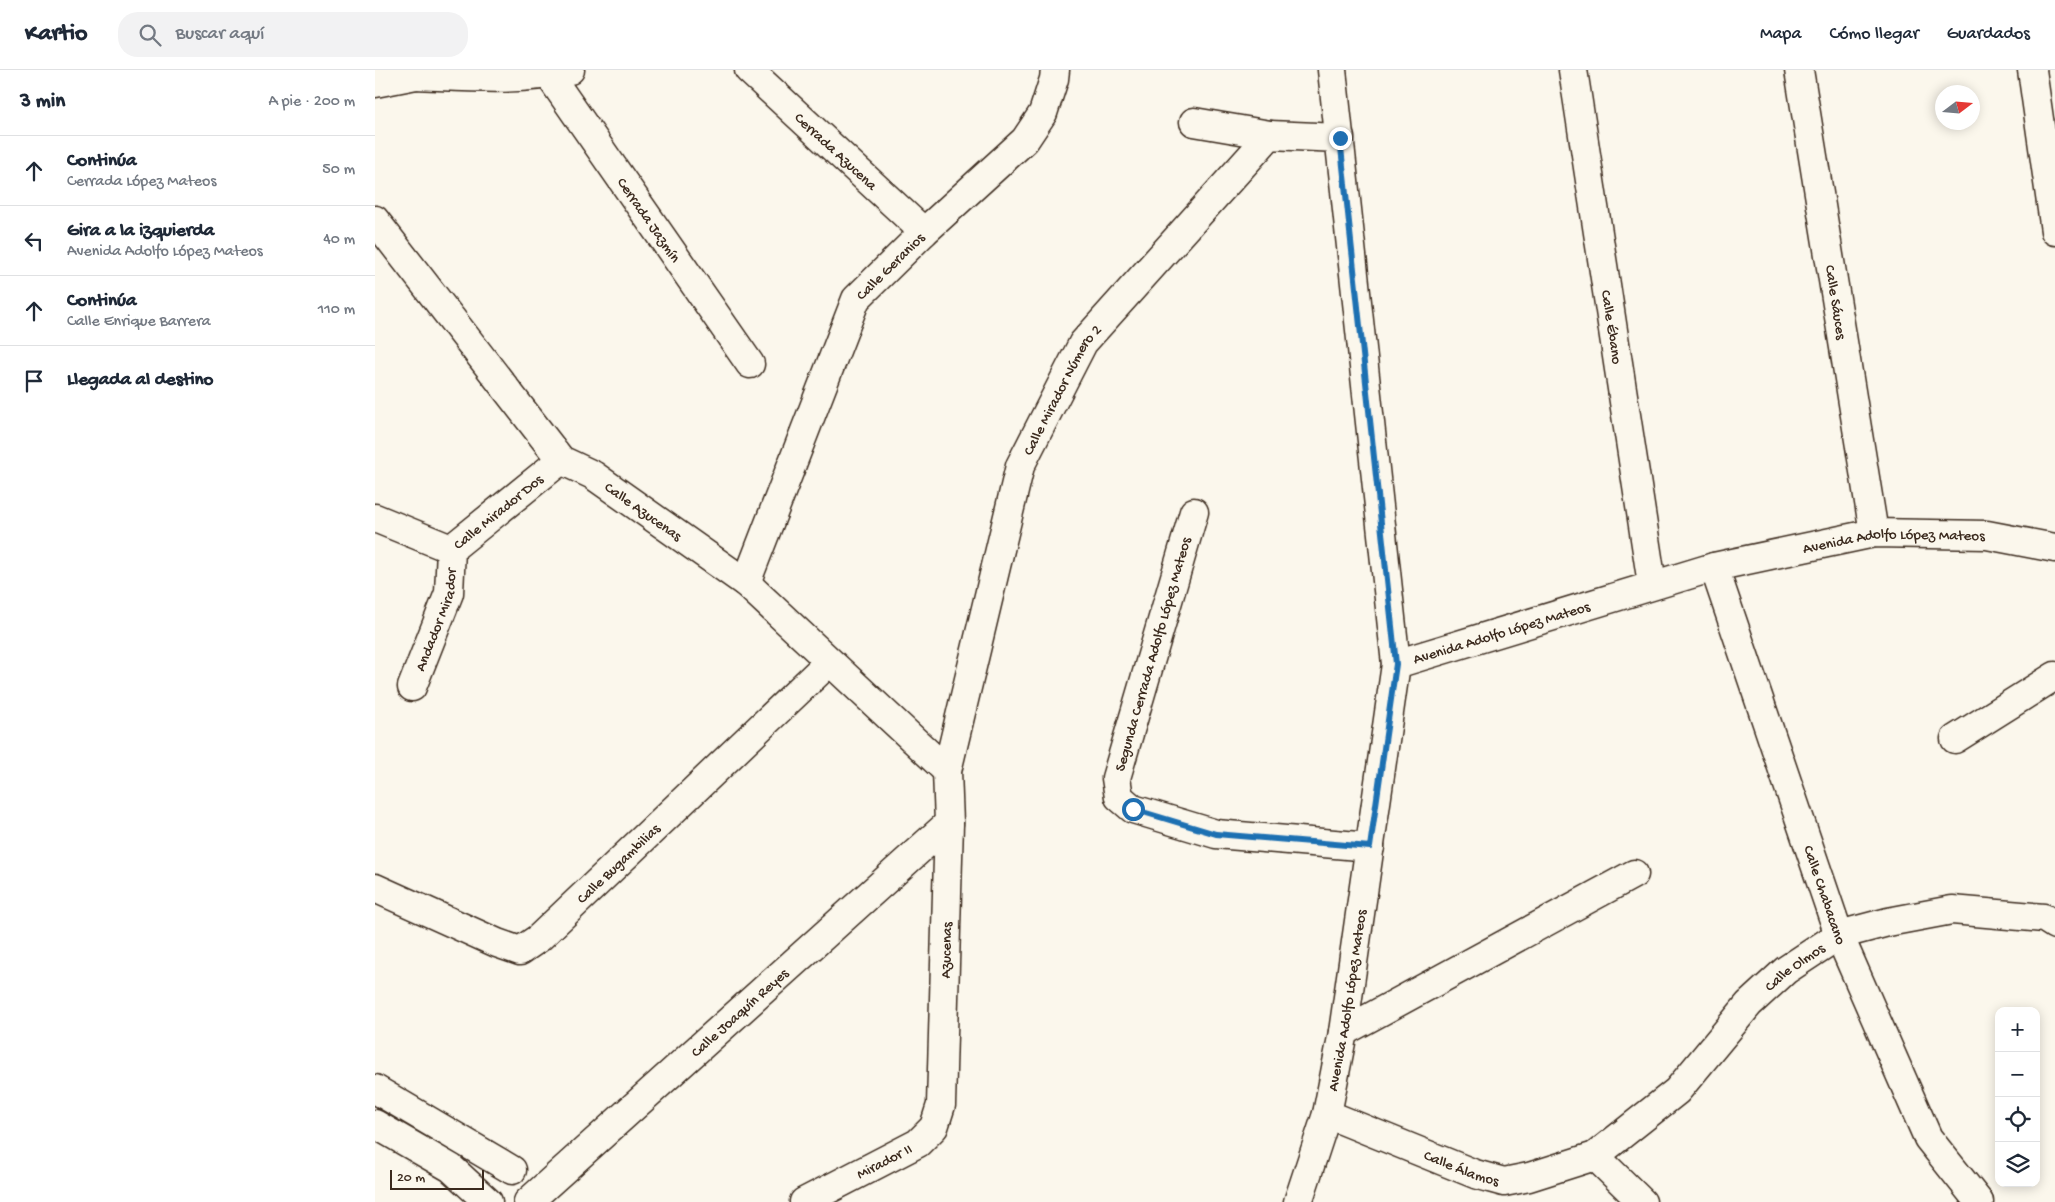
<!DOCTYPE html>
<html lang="es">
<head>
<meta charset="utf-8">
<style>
  body { margin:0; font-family:"Gochi Hand",sans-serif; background:#f2f2f3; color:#1f2937 }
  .controls { position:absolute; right:15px; bottom:15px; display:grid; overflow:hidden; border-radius:10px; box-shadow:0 2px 12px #0003 }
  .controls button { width:45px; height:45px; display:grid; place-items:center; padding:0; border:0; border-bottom:1px solid #e0e1e3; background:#fff; color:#1f2937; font:25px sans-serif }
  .compass { position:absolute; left:1560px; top:15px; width:45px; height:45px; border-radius:50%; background:#fff; box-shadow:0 2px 12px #0003; rotate:74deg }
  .scale { position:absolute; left:15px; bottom:12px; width:94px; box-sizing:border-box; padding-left:5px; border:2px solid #3b2a1e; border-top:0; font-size:14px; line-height:18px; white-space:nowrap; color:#3b2a1e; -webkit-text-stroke:4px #fbf7ec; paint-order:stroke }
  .stop { position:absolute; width:15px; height:15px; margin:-11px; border:4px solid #1f6fb2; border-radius:50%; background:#fff }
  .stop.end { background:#1f6fb2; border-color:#fff; box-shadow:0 1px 5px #0008 }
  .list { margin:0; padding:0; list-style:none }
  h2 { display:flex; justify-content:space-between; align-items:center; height:65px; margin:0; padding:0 20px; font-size:21px }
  h2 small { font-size:16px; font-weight:400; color:#747a83 }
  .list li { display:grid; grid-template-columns:32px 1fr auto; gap:15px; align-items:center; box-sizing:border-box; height:70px; padding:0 20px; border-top:1px solid #e0e1e3 }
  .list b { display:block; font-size:19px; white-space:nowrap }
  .list p { margin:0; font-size:16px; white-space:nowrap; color:#747a83 }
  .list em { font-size:16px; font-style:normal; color:#747a83 }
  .icon { flex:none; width:28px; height:28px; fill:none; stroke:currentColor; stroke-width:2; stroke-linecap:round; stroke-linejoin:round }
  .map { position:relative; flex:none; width:1680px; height:1132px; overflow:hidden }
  header { display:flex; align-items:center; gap:30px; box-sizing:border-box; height:70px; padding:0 25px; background:#fff; border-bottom:1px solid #e0e1e3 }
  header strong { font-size:24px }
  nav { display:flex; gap:28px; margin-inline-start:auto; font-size:18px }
  .search { width:350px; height:45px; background:#f2f2f3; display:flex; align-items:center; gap:12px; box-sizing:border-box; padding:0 18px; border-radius:20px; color:#747a83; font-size:19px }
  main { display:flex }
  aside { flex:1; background:#fff }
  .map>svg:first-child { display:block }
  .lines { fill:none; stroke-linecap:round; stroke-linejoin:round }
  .street-casing { stroke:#3b2a1e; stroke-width:31 }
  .secondary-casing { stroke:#3b2a1e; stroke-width:31 }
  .street { stroke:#fbf7ec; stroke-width:28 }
  .secondary { stroke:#fbf7ec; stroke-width:28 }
  .route { stroke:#1f6fb2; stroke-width:6 }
  .labels { text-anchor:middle; stroke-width:4; stroke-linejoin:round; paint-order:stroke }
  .street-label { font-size:15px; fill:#3b2a1e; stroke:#fbf7ec }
</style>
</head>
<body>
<header>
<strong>Kartio</strong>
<div class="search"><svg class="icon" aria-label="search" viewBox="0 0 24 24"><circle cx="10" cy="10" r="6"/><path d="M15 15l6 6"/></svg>Buscar aquí</div>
<nav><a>Mapa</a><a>Cómo llegar</a><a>Guardados</a></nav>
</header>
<main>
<aside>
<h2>3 min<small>A pie · 200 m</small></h2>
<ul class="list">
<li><svg class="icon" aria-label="ahead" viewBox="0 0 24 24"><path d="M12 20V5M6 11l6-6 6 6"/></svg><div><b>Continúa</b><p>Cerrada López Mateos</p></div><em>50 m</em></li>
<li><svg class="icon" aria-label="left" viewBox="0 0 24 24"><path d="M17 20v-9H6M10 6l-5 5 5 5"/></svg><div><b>Gira a la izquierda</b><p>Avenida Adolfo López Mateos</p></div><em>40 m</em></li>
<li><svg class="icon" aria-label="ahead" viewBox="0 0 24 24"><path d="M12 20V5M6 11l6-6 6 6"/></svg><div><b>Continúa</b><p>Calle Enrique Barrera</p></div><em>110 m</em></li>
<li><svg class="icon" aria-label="arrive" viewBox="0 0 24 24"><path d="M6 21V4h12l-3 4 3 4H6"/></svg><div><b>Llegada al destino</b></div></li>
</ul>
</aside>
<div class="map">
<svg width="1680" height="1132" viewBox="0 0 1680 1132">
  <rect width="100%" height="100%" fill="#fbf7ec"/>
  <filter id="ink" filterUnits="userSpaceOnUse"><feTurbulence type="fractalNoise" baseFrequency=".02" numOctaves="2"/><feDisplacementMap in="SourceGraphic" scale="10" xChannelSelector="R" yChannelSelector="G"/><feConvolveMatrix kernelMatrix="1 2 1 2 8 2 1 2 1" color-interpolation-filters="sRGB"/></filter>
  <g filter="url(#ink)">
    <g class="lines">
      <g class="street-casing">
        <g id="street">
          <path id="s1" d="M 374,0 L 549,162"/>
          <path id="s2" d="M 1198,0 L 1277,514"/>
          <path id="s3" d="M 1424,0 L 1499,463"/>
          <polyline points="1657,0 1680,161"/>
          <path id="s4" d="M 174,5 L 375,294"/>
          <polyline points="0,13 41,5"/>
          <polyline points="819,52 895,65"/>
          <path id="s5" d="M 0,150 L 186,390 L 218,405 L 371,513 L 572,701"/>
          <polyline points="819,442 741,708 744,727 758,739 841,764 995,777"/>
          <polyline points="0,448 76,479"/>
          <path id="s6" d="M 76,479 L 186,390"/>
          <path id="s7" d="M 1339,497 L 1464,865 L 1553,1068 L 1604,1132"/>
          <path id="s8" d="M 371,513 L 481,229 L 549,162 L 650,70 L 668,43 L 679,9 L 680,0"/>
          <path id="s9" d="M 37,617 L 74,523 L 76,479"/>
          <polyline points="1580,669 1680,606"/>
          <path id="s10" d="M 0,818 L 122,873 L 145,881 L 164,868 L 454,592"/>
          <polyline points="968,962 1259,804"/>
          <polyline points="0,1019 137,1100"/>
          <path id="s11" d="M 952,1044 L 1100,1104 L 1129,1112 L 1154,1107 L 1220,1086 L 1302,1021 L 1374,934 L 1411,900 L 1464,865 L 1513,852 L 1577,840 L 1669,848 L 1680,855"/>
          <polyline points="1220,1086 1267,1132"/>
          <path id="s12" d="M 153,1132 L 574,753"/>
          <path id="s13" d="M 429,1132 L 543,1073 L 559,1057 L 566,1035 L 574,753 L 572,701 L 645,396 L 708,273 L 895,65 L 965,68"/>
        </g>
      </g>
      <g class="secondary-casing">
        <g id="secondary">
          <path d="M 38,0 L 41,5 C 92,7 145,12 195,0"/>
          <path id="s14" d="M 1021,594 L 1339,497 L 1499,463 L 1612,465 L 1680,478"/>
          <polyline points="0,1054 76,1098 113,1132"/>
          <path id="s15" d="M 923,1132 L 952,1044 L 968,962 L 1021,594 L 957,0"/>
        </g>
      </g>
      <use href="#street" class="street"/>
      <use href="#secondary" class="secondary"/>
    </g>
  </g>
  <g class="lines" filter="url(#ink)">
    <polyline class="route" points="758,739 841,764 995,777 1021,594 965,68"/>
  </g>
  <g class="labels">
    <g class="street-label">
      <text dy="5" stroke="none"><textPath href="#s1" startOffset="119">Cerrada Azucena</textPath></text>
      <text dy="5" stroke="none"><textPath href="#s4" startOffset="176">Cerrada Jazmín</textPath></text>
      <text dy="5" stroke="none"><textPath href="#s8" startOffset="352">Calle Geranios</textPath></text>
      <text dy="5" stroke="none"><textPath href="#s3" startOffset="235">Calle Sáuces</textPath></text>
      <text dy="5" stroke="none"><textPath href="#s2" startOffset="260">Calle Ébano</textPath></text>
      <text dy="5" stroke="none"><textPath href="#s13" startOffset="909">Calle Mirador Número 2</textPath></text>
      <text dy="5" stroke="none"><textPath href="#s6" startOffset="60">Calle Mirador Dos</textPath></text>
      <text dy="5" stroke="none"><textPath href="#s5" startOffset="401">Calle Azucenas</textPath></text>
      <text dy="5" stroke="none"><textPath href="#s14" startOffset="515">Avenida Adolfo López Mateos</textPath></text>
      <text dy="5" stroke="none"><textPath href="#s9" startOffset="72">Andador Mirador</textPath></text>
      <text dy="5" stroke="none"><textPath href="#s14" startOffset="110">Avenida Adolfo López Mateos</textPath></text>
      <text transform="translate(777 584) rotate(-74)" y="5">Segunda Cerrada Adolfo López Mateos</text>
      <text dy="5" stroke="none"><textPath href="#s10" startOffset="290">Calle Bugambilias</textPath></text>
      <text dy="5" stroke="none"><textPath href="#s7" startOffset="346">Calle Chabacano</textPath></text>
      <text dy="5" stroke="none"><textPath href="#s13" startOffset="329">Azucenas</textPath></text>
      <text dy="5" stroke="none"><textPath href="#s11" startOffset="561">Calle Olmos</textPath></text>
      <text dy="5" stroke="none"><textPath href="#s15" startOffset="208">Avenida Adolfo López Mateos</textPath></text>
      <text dy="5" stroke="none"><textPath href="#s12" startOffset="284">Calle Joaquín Reyes</textPath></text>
      <text dy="5" stroke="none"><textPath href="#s13" startOffset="90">Mirador II</textPath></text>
      <text dy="5" stroke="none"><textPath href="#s11" startOffset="145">Calle Álamos</textPath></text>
    </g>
  </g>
</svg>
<div class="controls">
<button>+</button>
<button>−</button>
<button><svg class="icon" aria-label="locate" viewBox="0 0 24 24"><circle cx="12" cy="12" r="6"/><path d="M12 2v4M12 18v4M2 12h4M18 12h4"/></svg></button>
<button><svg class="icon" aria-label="layers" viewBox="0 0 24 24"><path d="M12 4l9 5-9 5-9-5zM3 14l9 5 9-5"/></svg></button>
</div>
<svg class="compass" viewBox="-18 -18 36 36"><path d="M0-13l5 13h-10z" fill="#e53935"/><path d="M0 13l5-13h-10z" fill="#747a83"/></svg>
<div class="scale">20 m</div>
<div class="stop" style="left:758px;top:739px"></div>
<div class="stop end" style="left:965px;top:68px"></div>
</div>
</main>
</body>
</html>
